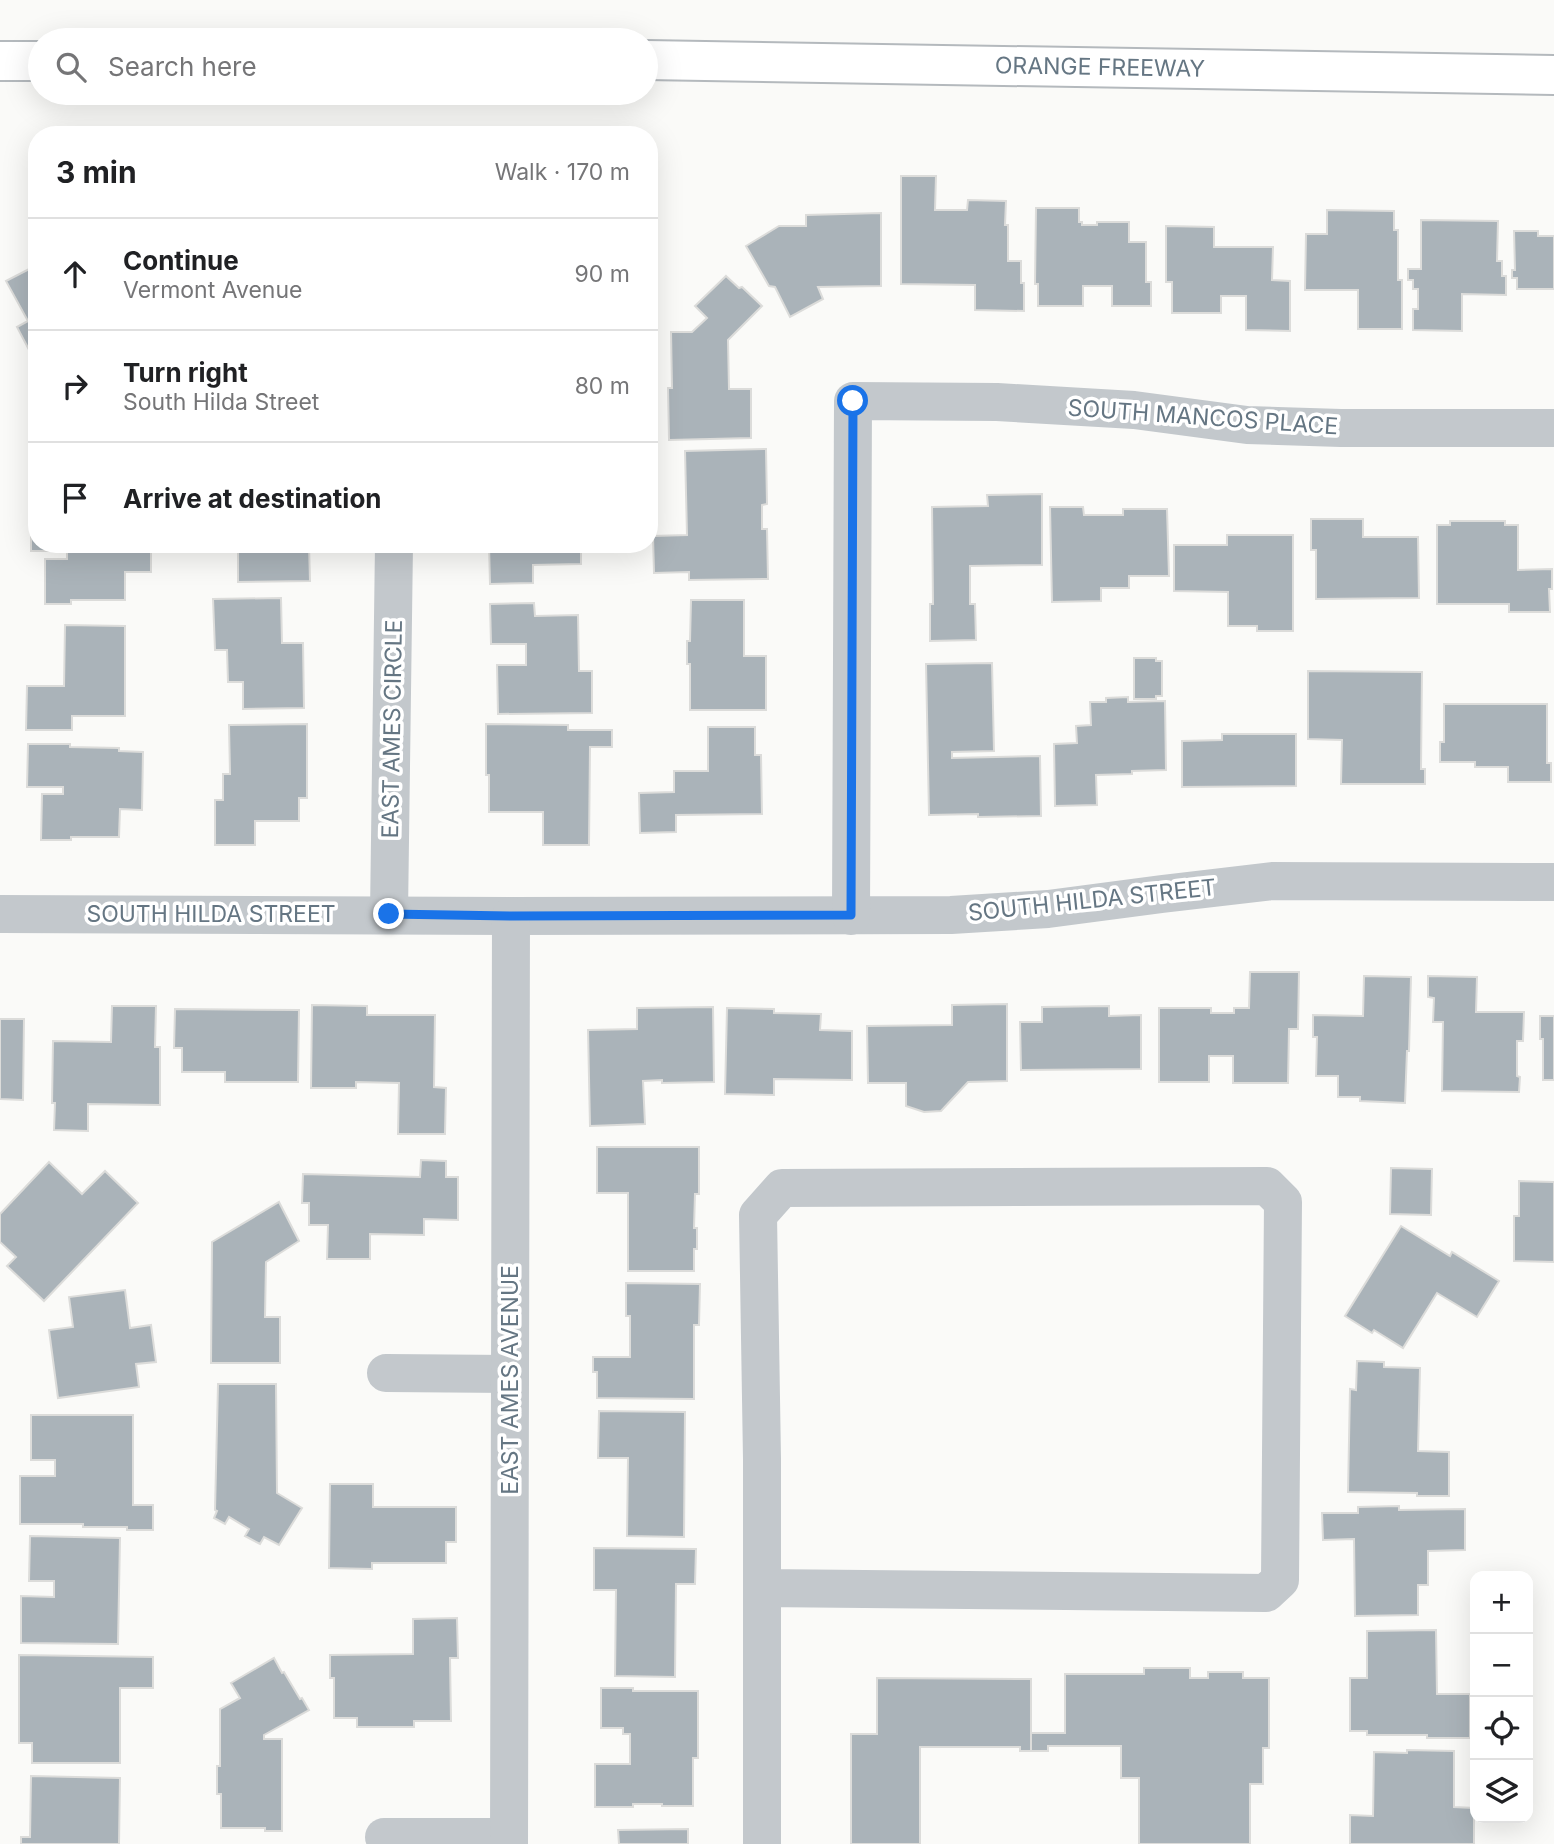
<!DOCTYPE html>
<html lang="en">
<head>
<meta charset="utf-8">
<style>
  body { margin:0; font-family:Inter,sans-serif; background:#f2f2f2; color:#202124 }
  .controls { position:absolute; right:21px; bottom:21px; display:grid; overflow:hidden; border-radius:14px; box-shadow:0 7px 28px #0002 }
  .controls button { width:63px; height:63px; display:grid; place-items:center; padding:0; border:0; border-bottom:2px solid #e0e0e0; background:#fff; color:#202124; font:35px sans-serif }
  .stop { position:absolute; width:21px; height:21px; margin:-16px; border:5px solid #1a73e8; border-radius:50%; background:#fff }
  .stop.end { background:#1a73e8; border-color:#fff; box-shadow:0 2px 7px #0008 }
  .list { margin:0; padding:0; list-style:none }
  h2 { display:flex; justify-content:space-between; align-items:center; height:91px; margin:0; padding:0 28px; font-size:30px }
  h2 small { font-size:23px; font-weight:400; color:#757577 }
  .list li { display:grid; grid-template-columns:46px 1fr auto; gap:21px; align-items:center; box-sizing:border-box; height:112px; padding:0 28px; border-top:2px solid #e0e0e0 }
  .list b { display:block; font-size:26px; white-space:nowrap }
  .list p { margin:0; font-size:23px; white-space:nowrap; color:#757577 }
  .list em { font-size:23px; font-style:normal; color:#757577 }
  .icon { flex:none; width:38px; height:38px; fill:none; stroke:currentColor; stroke-width:2; stroke-linecap:round; stroke-linejoin:round }
  .map { position:relative; flex:none; width:1554px; height:1844px; overflow:hidden }
  .search { position:absolute; background:#fff; box-shadow:0 7px 28px #0002; left:28px; top:28px; width:630px; height:77px; display:flex; align-items:center; gap:18px; box-sizing:border-box; padding:0 24px; border-radius:38px; color:#757577; font-size:26px }
  .panel { position:absolute; background:#fff; box-shadow:0 7px 28px #0002; left:28px; top:126px; width:630px; height:427px; border-radius:28px }
  .map>svg:first-child { display:block }
  .building { fill:#aab3b9; stroke:#dcdcda; stroke-width:2 }
  .lines { fill:none; stroke-linecap:round; stroke-linejoin:round }
  .highway-casing { stroke:#b4b9bd; stroke-width:42 }
  .minor { stroke:#c3c8cc; stroke-width:38 }
  .highway { stroke:#fff; stroke-width:38 }
  .route { stroke:#1a73e8; stroke-width:9 }
  .labels { text-anchor:middle; stroke-width:7; stroke-linejoin:round; paint-order:stroke }
  .street-label { font-size:23px; fill:#657683; stroke:#fff }
</style>
</head>
<body>
<div class="map">
<svg width="1554" height="1844" viewBox="0 0 1554 1844">
  <rect width="100%" height="100%" fill="#fafaf8"/>
  <g class="building">
    <polygon points="901,176 936,176 935,210 967,210 968,200 1006,201 1005,225 1008,225 1008,261 1021,261 1021,283 1024,283 1024,311 975,310 975,285 901,284"/>
    <polygon points="1036,208 1079,208 1079,222 1082,222 1082,225 1097,225 1097,222 1129,222 1129,242 1146,242 1146,282 1151,282 1151,306 1112,306 1112,286 1083,286 1083,306 1038,306 1038,284 1035,284"/>
    <polygon points="1327,210 1394,211 1394,230 1398,230 1398,280 1402,280 1402,329 1358,329 1358,290 1305,290 1306,234 1327,234"/>
    <polygon points="881,213 881,286 818,287 823,299 790,317 775,287 769,286 746,246 779,226 806,226 806,215"/>
    <polygon points="1421,220 1498,221 1497,261 1502,261 1502,276 1506,276 1506,295 1462,294 1462,331 1413,330 1413,309 1418,309 1418,289 1413,289 1413,280 1408,280 1408,269 1421,269"/>
    <polygon points="1166,226 1214,227 1214,247 1273,247 1272,280 1290,281 1290,331 1246,330 1246,296 1221,296 1221,313 1172,313 1172,282 1166,282"/>
    <polygon points="1514,231 1538,231 1538,236 1554,236 1554,289 1517,289 1517,278 1512,278 1512,270 1515,270"/>
    <polygon points="37,265 37,365 17,327 28,321 6,281"/>
    <polygon points="726,276 739,288 742,287 762,306 728,340 729,389 751,389 751,438 669,440 668,388 672,388 671,332 692,332 707,318 695,306"/>
    <polygon points="766,449 767,504 762,505 762,529 767,529 768,579 689,580 689,572 654,573 653,536 687,535 685,451"/>
    <polygon points="1042,494 1042,565 970,566 970,604 975,604 976,640 930,641 930,604 933,604 932,507 988,506 987,495"/>
    <polygon points="1050,507 1083,507 1084,515 1123,515 1123,509 1167,509 1169,576 1129,576 1129,588 1101,588 1101,601 1052,602"/>
    <polygon points="31,510 37,510 37,544 151,544 151,572 125,572 125,600 71,600 71,604 45,604 45,559 67,559 67,551 31,551"/>
    <polygon points="1311,519 1363,519 1363,537 1418,537 1419,598 1316,599 1316,550 1311,550"/>
    <polygon points="1450,521 1505,521 1505,525 1518,525 1518,570 1552,569 1552,589 1549,589 1550,612 1509,612 1509,604 1437,604 1437,525 1450,525"/>
    <polygon points="1227,535 1293,535 1293,631 1257,631 1257,626 1228,626 1228,592 1174,591 1174,545 1227,545"/>
    <polygon points="238,544 309,544 310,581 238,582"/>
    <polygon points="489,544 581,544 581,564 533,565 533,583 490,584"/>
    <polygon points="281,598 282,643 303,643 304,708 243,709 243,682 228,682 227,650 215,650 213,599"/>
    <polygon points="691,600 744,600 744,656 766,656 766,710 690,710 690,664 687,664 687,641 690,641"/>
    <polygon points="534,603 535,616 578,615 579,671 592,671 592,713 498,714 497,665 526,665 526,644 491,644 490,604"/>
    <polygon points="65,625 125,626 125,716 72,716 72,730 26,730 27,686 64,686"/>
    <polygon points="1134,658 1156,658 1156,661 1162,661 1162,696 1156,696 1156,699 1134,699"/>
    <polygon points="992,663 994,751 952,752 952,758 1040,756 1041,816 978,817 978,814 929,815 926,664"/>
    <polygon points="1308,671 1422,672 1421,769 1425,769 1425,784 1341,784 1342,740 1308,739"/>
    <polygon points="1128,697 1128,702 1165,701 1166,770 1132,771 1132,774 1096,775 1097,805 1055,806 1054,744 1077,743 1076,726 1091,725 1090,702 1106,702 1106,698"/>
    <polygon points="1444,704 1547,704 1547,763 1551,763 1551,782 1508,782 1508,767 1475,767 1475,762 1440,762 1440,742 1444,742"/>
    <polygon points="307,724 307,798 299,798 299,821 255,821 255,845 215,845 215,800 223,800 223,774 230,774 229,725"/>
    <polygon points="486,724 568,725 568,730 612,730 612,747 590,747 589,845 543,845 543,812 489,812 489,775 486,775"/>
    <polygon points="708,727 755,727 755,755 761,755 762,814 676,815 676,832 640,833 639,793 674,792 674,771 708,771"/>
    <polygon points="1222,734 1296,734 1296,786 1182,787 1182,741 1222,740"/>
    <polygon points="28,744 70,744 70,747 119,748 119,751 143,752 142,810 120,809 119,837 71,837 71,840 41,840 42,794 63,794 63,787 27,787"/>
    <polygon points="1250,972 1299,972 1298,1029 1289,1029 1288,1083 1233,1083 1233,1056 1209,1056 1209,1082 1159,1082 1159,1008 1211,1008 1211,1013 1234,1013 1234,1008 1249,1008"/>
    <polygon points="1364,976 1411,977 1409,1051 1407,1051 1405,1103 1360,1101 1360,1097 1338,1097 1338,1076 1316,1076 1317,1037 1313,1037 1313,1015 1363,1016"/>
    <polygon points="1428,976 1477,977 1476,1012 1524,1012 1523,1041 1517,1041 1517,1076 1520,1077 1519,1092 1442,1091 1443,1022 1433,1022 1434,998 1428,997"/>
    <polygon points="1007,1004 1007,1081 968,1082 941,1111 924,1112 906,1106 906,1083 868,1083 867,1026 952,1025 952,1005"/>
    <polygon points="312,1005 367,1006 367,1015 435,1015 434,1087 446,1088 445,1134 398,1134 399,1083 356,1082 356,1088 311,1088"/>
    <polygon points="112,1006 156,1006 155,1047 160,1047 160,1105 88,1104 88,1131 54,1130 55,1103 52,1103 53,1041 111,1042"/>
    <polygon points="1109,1006 1109,1016 1141,1015 1141,1069 1021,1070 1020,1022 1042,1022 1042,1007"/>
    <polygon points="713,1007 714,1082 662,1083 662,1080 643,1081 645,1124 590,1126 588,1030 637,1029 637,1008"/>
    <polygon points="727,1008 774,1009 774,1013 821,1014 820,1030 852,1031 852,1080 774,1079 774,1095 725,1094"/>
    <polygon points="175,1009 299,1010 298,1082 225,1082 225,1072 182,1072 182,1048 174,1048"/>
    <polygon points="1540,1016 1554,1016 1554,1080 1543,1080 1543,1039 1540,1039"/>
    <polygon points="0,1019 24,1019 23,1100 0,1099"/>
    <polygon points="597,1147 699,1147 699,1194 695,1194 694,1228 697,1228 697,1249 694,1249 694,1271 628,1271 628,1193 597,1193"/>
    <polygon points="421,1160 446,1161 446,1177 458,1177 458,1220 424,1219 424,1235 370,1234 370,1259 327,1259 328,1225 309,1225 309,1203 302,1203 303,1174 420,1177"/>
    <polygon points="49,1162 82,1194 105,1171 138,1203 44,1301 7,1266 16,1257 0,1242 0,1214"/>
    <polygon points="1391,1168 1432,1169 1431,1215 1390,1214"/>
    <polygon points="1519,1181 1554,1182 1554,1262 1514,1261 1514,1216 1519,1216"/>
    <polygon points="279,1202 299,1241 266,1262 265,1317 280,1317 280,1363 211,1363 212,1242"/>
    <polygon points="1401,1226 1450,1256 1452,1252 1499,1281 1477,1317 1437,1293 1403,1348 1374,1330 1372,1333 1345,1316"/>
    <polygon points="626,1283 700,1284 699,1325 694,1325 694,1399 597,1398 597,1372 593,1372 593,1357 630,1357 630,1316 626,1316"/>
    <polygon points="125,1290 130,1328 151,1325 156,1362 136,1364 139,1387 58,1398 49,1330 73,1327 69,1297"/>
    <polygon points="1357,1361 1384,1362 1384,1367 1420,1368 1418,1451 1449,1452 1449,1496 1417,1496 1417,1493 1348,1492 1350,1389 1356,1390"/>
    <polygon points="218,1384 276,1384 277,1493 302,1508 279,1545 264,1537 260,1544 245,1536 249,1529 229,1517 225,1524 214,1518 217,1511 215,1510"/>
    <polygon points="599,1411 685,1412 684,1537 627,1536 628,1458 598,1458"/>
    <polygon points="31,1415 133,1415 133,1505 153,1505 153,1530 127,1530 127,1527 83,1527 83,1524 20,1524 20,1476 55,1476 55,1460 31,1460"/>
    <polygon points="330,1484 373,1484 373,1507 456,1507 456,1542 446,1542 446,1563 372,1563 372,1569 329,1568"/>
    <polygon points="1399,1506 1399,1510 1465,1509 1465,1550 1428,1551 1428,1585 1418,1585 1418,1615 1355,1616 1354,1539 1323,1540 1322,1513 1358,1513 1358,1507"/>
    <polygon points="30,1536 120,1538 118,1644 21,1643 21,1596 54,1597 54,1581 29,1581"/>
    <polygon points="594,1548 696,1549 695,1584 676,1584 675,1677 615,1676 616,1590 594,1590"/>
    <polygon points="457,1618 458,1658 450,1658 451,1721 414,1721 414,1727 357,1727 357,1718 334,1718 334,1678 330,1678 330,1655 413,1654 413,1619"/>
    <polygon points="1436,1630 1437,1694 1470,1694 1470,1738 1427,1738 1427,1735 1367,1735 1367,1731 1350,1731 1350,1678 1367,1678 1367,1631"/>
    <polygon points="19,1655 153,1657 153,1688 120,1688 120,1763 32,1763 32,1743 19,1743"/>
    <polygon points="274,1658 282,1673 284,1672 300,1699 302,1698 309,1710 264,1735 264,1739 282,1739 282,1831 265,1831 265,1828 221,1828 221,1794 217,1794 217,1766 220,1766 220,1709 240,1698 231,1683"/>
    <polygon points="1144,1668 1190,1668 1190,1678 1208,1678 1208,1672 1243,1672 1243,1678 1269,1678 1269,1748 1263,1748 1263,1784 1250,1784 1250,1844 1139,1844 1139,1778 1121,1778 1121,1746 1048,1746 1048,1751 1031,1751 1031,1733 1065,1733 1065,1674 1144,1674"/>
    <polygon points="877,1678 1031,1679 1031,1751 1020,1751 1020,1747 920,1747 920,1844 851,1844 851,1734 877,1734"/>
    <polygon points="601,1688 633,1688 633,1691 698,1691 698,1758 693,1758 693,1806 662,1806 662,1804 633,1804 633,1807 595,1807 595,1764 630,1764 630,1734 623,1734 623,1728 601,1728"/>
    <polygon points="1407,1750 1454,1751 1454,1807 1474,1808 1474,1844 1350,1844 1350,1815 1373,1816 1374,1752 1407,1753"/>
    <polygon points="31,1776 120,1778 119,1844 21,1844 21,1837 30,1837"/>
    <polygon points="688,1829 688,1844 619,1844 618,1830"/>
  </g>
  <g class="lines">
    <g class="highway-casing">
      <g id="highway">
        <polyline points="646,60 1554,75"/>
        <polyline points="0,61 40,61"/>
      </g>
    </g>
    <g class="minor">
      <polyline points="0,914 511,916 951,915 1048,909 1162,894 1272,881 1554,882"/>
      <polyline points="389,914 394,544"/>
      <polyline points="851,916 853,401 997,402 1134,410 1247,425 1341,428 1554,428"/>
      <polyline points="386,1373 510,1374"/>
      <polyline points="384,1837 509,1837"/>
      <polyline points="509,1844 511,916"/>
      <polyline points="762,1844 762,1459 758,1215 782,1188 1267,1186 1283,1202 1280,1580 1266,1593 762,1588"/>
    </g>
    <use href="#highway" class="highway"/>
  </g>
  <g class="lines">
    <polyline class="route" points="389,914 511,916 851,915 853,401"/>
  </g>
  <g class="labels">
    <g class="street-label">
      <text transform="translate(1100 67) rotate(1)" y="8">ORANGE FREEWAY</text>
      <text transform="translate(1203 417) rotate(4)" y="8">SOUTH MANCOS PLACE</text>
      <text transform="translate(392 729) rotate(-89)" y="8">EAST AMES CIRCLE</text>
      <text transform="translate(1092 900) rotate(-6)" y="8">SOUTH HILDA STREET</text>
      <text x="211" y="922">SOUTH HILDA STREET</text>
      <text transform="translate(510 1380) rotate(-90)" y="8">EAST AMES AVENUE</text>
    </g>
  </g>
</svg>
<div class="controls">
<button>+</button>
<button>−</button>
<button><svg class="icon" aria-label="locate" viewBox="0 0 24 24"><circle cx="12" cy="12" r="6"/><path d="M12 2v4M12 18v4M2 12h4M18 12h4"/></svg></button>
<button><svg class="icon" aria-label="layers" viewBox="0 0 24 24"><path d="M12 4l9 5-9 5-9-5zM3 14l9 5 9-5"/></svg></button>
</div>
<div class="stop" style="left:853px;top:401px"></div>
<div class="stop end" style="left:389px;top:914px"></div>
<div class="search"><svg class="icon" aria-label="search" viewBox="0 0 24 24"><circle cx="10" cy="10" r="6"/><path d="M15 15l6 6"/></svg>Search here</div>
<section class="panel">
<h2>3 min<small>Walk · 170 m</small></h2>
<ul class="list">
<li><svg class="icon" aria-label="ahead" viewBox="0 0 24 24"><path d="M12 20V5M6 11l6-6 6 6"/></svg><div><b>Continue</b><p>Vermont Avenue</p></div><em>90 m</em></li>
<li><svg class="icon" aria-label="right" viewBox="0 0 24 24"><path d="M7 20v-9h11M14 6l5 5-5 5"/></svg><div><b>Turn right</b><p>South Hilda Street</p></div><em>80 m</em></li>
<li><svg class="icon" aria-label="arrive" viewBox="0 0 24 24"><path d="M6 21V4h12l-3 4 3 4H6"/></svg><div><b>Arrive at destination</b></div></li>
</ul>
</section>
</div>
</body>
</html>
